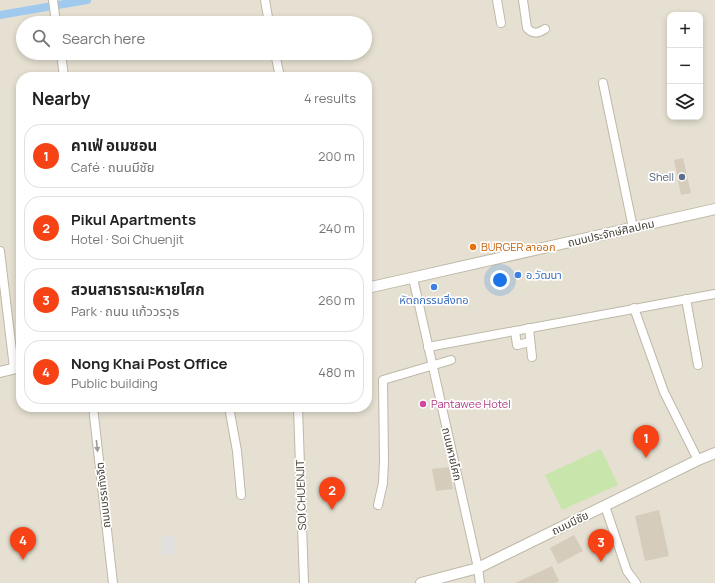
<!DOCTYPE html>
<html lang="en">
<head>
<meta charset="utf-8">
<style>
  body { margin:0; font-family:Manrope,"Noto Sans Thai",sans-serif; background:#f2f2f2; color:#222 }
  .controls { position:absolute; right:12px; top:12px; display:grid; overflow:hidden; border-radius:8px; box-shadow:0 2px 6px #0003 }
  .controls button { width:36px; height:36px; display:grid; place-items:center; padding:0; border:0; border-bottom:1px solid #e0e0e0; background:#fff; color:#222; font:20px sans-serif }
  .you { position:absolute; left:500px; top:280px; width:14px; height:14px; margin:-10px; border:3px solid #fff; border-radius:50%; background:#1a73e8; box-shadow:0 0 0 6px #1a73e833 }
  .badge { display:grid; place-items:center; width:26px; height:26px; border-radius:50%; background:#f64215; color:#fff; font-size:13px; font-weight:700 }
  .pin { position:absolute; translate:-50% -33px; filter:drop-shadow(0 1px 2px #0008) }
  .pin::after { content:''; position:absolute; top:21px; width:14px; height:12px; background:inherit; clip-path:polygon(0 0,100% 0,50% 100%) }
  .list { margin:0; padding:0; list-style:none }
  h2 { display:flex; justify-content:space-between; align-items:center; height:52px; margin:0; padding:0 16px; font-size:17px }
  h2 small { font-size:13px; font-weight:400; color:#767676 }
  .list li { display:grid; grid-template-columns:26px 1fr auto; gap:12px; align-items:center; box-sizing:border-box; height:64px; margin:0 8px 8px; padding:0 8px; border:1px solid #e0e0e0; border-radius:16px }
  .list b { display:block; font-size:15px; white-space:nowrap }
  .list p { margin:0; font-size:13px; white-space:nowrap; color:#767676 }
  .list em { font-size:13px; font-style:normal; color:#767676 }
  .icon { flex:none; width:22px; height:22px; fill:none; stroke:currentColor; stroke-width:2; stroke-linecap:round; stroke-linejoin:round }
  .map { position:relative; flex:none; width:715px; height:583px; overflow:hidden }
  .search { position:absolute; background:#fff; box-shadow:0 2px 6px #0003; left:16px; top:16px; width:356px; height:44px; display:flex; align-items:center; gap:10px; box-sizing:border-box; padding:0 14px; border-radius:22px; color:#767676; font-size:15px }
  .panel { position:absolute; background:#fff; box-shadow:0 2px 6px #0003; left:16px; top:72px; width:356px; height:340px; border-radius:16px }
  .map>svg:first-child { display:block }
  .residential { fill:#e5e0d1; fill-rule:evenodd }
  .green { fill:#c8e5ac }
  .parking { fill:#e1dfdb }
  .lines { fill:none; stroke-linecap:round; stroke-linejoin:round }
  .canal { stroke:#9fcaee; stroke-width:8 }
  .building { fill:#d5ccbc }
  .minor-casing { stroke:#bfb8a9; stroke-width:10 }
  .tertiary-casing { stroke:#bfb8a9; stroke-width:12 }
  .minor { stroke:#fff; stroke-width:8 }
  .tertiary { stroke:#fff; stroke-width:10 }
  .oneway { fill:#a19e99 }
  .service-dot { fill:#5c6f8a; stroke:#fff; stroke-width:1.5 }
  .food-dot { fill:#e8710a; stroke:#fff; stroke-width:1.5 }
  .shop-dot { fill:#3f7fe0; stroke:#fff; stroke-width:1.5 }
  .hotel-dot { fill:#d1479c; stroke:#fff; stroke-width:1.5 }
  .labels { text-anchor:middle; stroke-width:3.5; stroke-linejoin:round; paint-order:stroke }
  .service-label { font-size:11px; fill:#4e5e75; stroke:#fff; text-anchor:end }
  .street-label { font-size:11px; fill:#433d33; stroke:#fff }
  .food-label { font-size:11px; fill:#c56008; stroke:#fff; text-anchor:start }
  .shop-label { font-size:11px; fill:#366cbe; stroke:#fff; text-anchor:start }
  .hotel-label { font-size:11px; fill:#b23c85; stroke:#fff; text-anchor:start }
</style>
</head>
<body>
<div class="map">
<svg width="715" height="583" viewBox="0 0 715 583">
  <rect width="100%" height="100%" fill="#f1ede3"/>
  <path class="residential" d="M 0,0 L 715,0 L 715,583 L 0,583 ZM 670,15 L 700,15 L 700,117 L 670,117 ZM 23,23 L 365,23 L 365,53 L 23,53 ZM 21,77 L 367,77 L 367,407 L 21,407 Z"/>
  <polygon class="green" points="601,449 618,485 562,510 545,475"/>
  <rect class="parking" x="161" y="536" width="14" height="19"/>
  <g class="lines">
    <polyline class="canal" points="0,15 87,0"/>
  </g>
  <g class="building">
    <polygon points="683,158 691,193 681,195 674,160"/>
    <polygon points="449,467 453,489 436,491 432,469"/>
    <polygon points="659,510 669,556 645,561 635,516"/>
    <polygon points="574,535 583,551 558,564 550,548"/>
    <polygon points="552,566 559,581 555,583 515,583"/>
  </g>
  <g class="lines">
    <g class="minor-casing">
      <g id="minor">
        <polyline points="53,0 56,23"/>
        <polyline points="265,0 269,23"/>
        <polyline points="497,0 501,23"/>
        <path d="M 523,0 L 527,28 C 533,35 539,33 545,29"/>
        <polyline points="61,53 64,77"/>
        <polyline points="275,53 280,77"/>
        <polyline points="603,83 633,228"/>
        <polyline points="0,251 14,368"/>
        <polyline points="413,278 478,568 480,583"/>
        <polyline points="686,299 698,365"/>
        <polyline points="634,308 664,392 698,460"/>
        <polyline points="529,328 532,357"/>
        <polyline points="515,331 517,345 530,342"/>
        <polyline points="428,347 715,294"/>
        <polyline points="93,407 113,583"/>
        <polyline points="229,407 237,451 241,495"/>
        <polyline points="298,407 304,583"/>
        <polyline points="378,505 383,483 384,460 383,380 451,360"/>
        <polyline points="605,506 627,571 636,583"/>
      </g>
    </g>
    <g class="tertiary-casing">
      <g id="tertiary">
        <polyline points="367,288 715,209"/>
        <polyline points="0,372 21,367"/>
        <polyline points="421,583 478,568 698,460 715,453"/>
      </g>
    </g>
    <use href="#minor" class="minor"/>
    <use href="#tertiary" class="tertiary"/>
  </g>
  <defs><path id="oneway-solid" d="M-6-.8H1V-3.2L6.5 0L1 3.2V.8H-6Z"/></defs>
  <use class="oneway" href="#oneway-solid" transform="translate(97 446) rotate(84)"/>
  <circle class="service-dot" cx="682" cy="177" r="4"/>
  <circle class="food-dot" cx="473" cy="247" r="4"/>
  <g class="shop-dot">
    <circle cx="518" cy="275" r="4"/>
    <circle cx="434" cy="287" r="4"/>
  </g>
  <circle class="hotel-dot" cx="423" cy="404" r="4"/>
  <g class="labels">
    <g class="service-label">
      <text x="674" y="181">Shell</text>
    </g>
    <g class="street-label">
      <text transform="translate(611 233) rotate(-13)" y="4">ถนนประจักษ์ศิลปคม</text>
      <text transform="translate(452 454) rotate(77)" y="4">ถนนหายโศก</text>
      <text transform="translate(103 495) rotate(-96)" y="4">ถนนบรรเทิงจิต</text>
      <text transform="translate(301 495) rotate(-92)" y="4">SOI CHUENJIT</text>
      <text transform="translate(570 523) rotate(-26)" y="4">ถนนมีชัย</text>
    </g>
    <g class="food-label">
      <text x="481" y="251">BURGER ลาออก</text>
    </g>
    <g class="shop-label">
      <text x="526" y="279">อ.วัฒนา</text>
      <text x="434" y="304" text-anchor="middle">หัตถกรรมสิ่งทอ</text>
    </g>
    <g class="hotel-label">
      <text x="431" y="408">Pantawee Hotel</text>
    </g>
  </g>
</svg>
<div class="controls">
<button>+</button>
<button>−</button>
<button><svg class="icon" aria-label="layers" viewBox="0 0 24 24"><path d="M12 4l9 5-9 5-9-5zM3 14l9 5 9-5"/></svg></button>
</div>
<div class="you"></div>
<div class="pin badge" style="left:646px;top:458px">1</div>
<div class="pin badge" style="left:332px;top:510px">2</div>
<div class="pin badge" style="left:601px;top:562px">3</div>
<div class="pin badge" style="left:23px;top:560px">4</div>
<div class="search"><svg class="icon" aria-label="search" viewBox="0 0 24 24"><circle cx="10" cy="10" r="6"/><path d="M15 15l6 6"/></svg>Search here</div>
<section class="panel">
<h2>Nearby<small>4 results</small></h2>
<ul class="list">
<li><span class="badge">1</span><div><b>คาเฟ่ อเมซอน</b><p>Café · ถนนมีชัย</p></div><em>200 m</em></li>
<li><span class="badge">2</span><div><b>Pikul Apartments</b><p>Hotel · Soi Chuenjit</p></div><em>240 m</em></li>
<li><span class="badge">3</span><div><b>สวนสาธารณะหายโศก</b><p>Park · ถนน แก้ววรวุธ</p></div><em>260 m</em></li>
<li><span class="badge">4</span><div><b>Nong Khai Post Office</b><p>Public building</p></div><em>480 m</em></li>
</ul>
</section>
</div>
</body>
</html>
